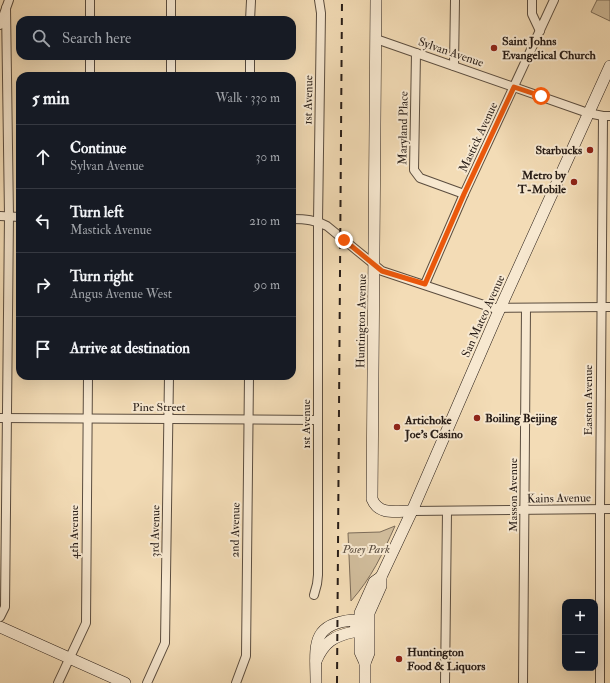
<!DOCTYPE html>
<html lang="en">
<head>
<meta charset="utf-8">
<style>
  body { margin:0; font-family:"IM FELL Double Pica",serif; background:#242831; color:#f1f3f6 }
  .controls { position:absolute; right:12px; bottom:12px; display:grid; overflow:hidden; border-radius:8px; box-shadow:0 4px 16px #0002 }
  .controls button { width:36px; height:36px; display:grid; place-items:center; padding:0; border:0; border-bottom:1px solid #363941; background:#171b24; color:#f1f3f6; font:20px sans-serif }
  .stop { position:absolute; width:12px; height:12px; margin:-9px; border:3px solid #ea580c; border-radius:50%; background:#fff }
  .stop.end { background:#ea580c; border-color:#fff; box-shadow:0 1px 4px #0008 }
  .list { margin:0; padding:0; list-style:none }
  h2 { display:flex; justify-content:space-between; align-items:center; height:52px; margin:0; padding:0 16px; font-size:17px }
  h2 small { font-size:13px; font-weight:400; color:#9ea1a6 }
  .list li { display:grid; grid-template-columns:26px 1fr auto; gap:12px; align-items:center; box-sizing:border-box; height:64px; padding:0 16px; border-top:1px solid #363941 }
  .list b { display:block; font-size:15px; white-space:nowrap }
  .list p { margin:0; font-size:13px; white-space:nowrap; color:#9ea1a6 }
  .list em { font-size:13px; font-style:normal; color:#9ea1a6 }
  .icon { flex:none; width:22px; height:22px; fill:none; stroke:currentColor; stroke-width:2; stroke-linecap:round; stroke-linejoin:round }
  .map { position:relative; flex:none; width:610px; height:683px; overflow:hidden }
  .search { position:absolute; background:#171b24; box-shadow:0 4px 16px #0002; left:16px; top:16px; width:280px; height:44px; display:flex; align-items:center; gap:10px; box-sizing:border-box; padding:0 14px; border-radius:12px; color:#9ea1a6; font-size:15px }
  .panel { position:absolute; background:#171b24; box-shadow:0 4px 16px #0002; left:16px; top:72px; width:280px; height:308px; border-radius:12px }
  .map>svg:first-child { display:block }
  .green { fill:#d0bc9b; stroke:#7c6c59 }
  .lines { fill:none; stroke-linecap:round; stroke-linejoin:round }
  .street-casing { stroke:#5b4d3f; stroke-width:10 }
  .secondary-casing { stroke:#281d17; stroke-width:12 }
  .street { stroke:#f7e8d0; stroke-width:8 }
  .secondary { stroke:#f7e8d0; stroke-width:11 }
  .rail { stroke:#281d17; stroke-width:2; stroke-dasharray:7 7; stroke-linecap:butt }
  .route { stroke:#ea580c; stroke-width:5 }
  .poi-dot { fill:#8f2418; stroke:#f7e8d0; stroke-width:1.5 }
  .labels { text-anchor:middle; stroke-width:4; stroke-linejoin:round; paint-order:stroke }
  .poi-label { font-size:12px; font-weight:bold; fill:#281d17; stroke:#f7e8d0; text-anchor:start }
  .street-label { font-size:12px; fill:#281d17; stroke:#f7e8d0 }
  .park-label { font-size:12px; font-style:italic; fill:#5a4d3f; stroke:#f7e8d0 }
</style>
</head>
<body>
<div class="map">
<svg width="610" height="683" viewBox="0 0 610 683">
  <rect width="100%" height="100%" fill="#f3dcb6"/>
  <filter id="stains"><feTurbulence type="fractalNoise" baseFrequency=".005" numOctaves="4"/><feColorMatrix values="0 0 0 0 .2 0 0 0 0 .09 0 0 0 0 .02 0 0 0 .5 -.17"/></filter>
  <radialGradient id="worn" r=".72"><stop offset=".6" stop-color="#630" stop-opacity="0"/><stop offset="1" stop-color="#630" stop-opacity=".3"/></radialGradient>
  <g class="green">
    <polygon points="597,0 610,0 610,21 591,12"/>
    <path d="M 395,526 C 382,555 372,577 351,601 L 348,533 L 380,532 Z"/>
  </g>
  <g class="lines">
    <g class="street-casing">
      <g id="street">
        <polyline points="171,0 171,20"/>
        <polyline points="532,0 532,14 540,31"/>
        <polyline points="90,20 90,0"/>
        <polyline points="250,20 251,1"/>
        <polyline points="0,25 9,0"/>
        <polyline points="376,39 588,113 603,116 610,116"/>
        <polyline points="416,53 414,170 420,178 464,194"/>
        <polyline points="171,56 171,76"/>
        <polyline points="454,66 455,0"/>
        <polyline points="90,76 90,56"/>
        <polyline points="250,76 250,56"/>
        <polyline points="0,216 20,217"/>
        <path d="M 292,219 C 306,219 315,220 327,226 L 382,271 L 493,308 L 610,307"/>
        <polyline points="425,284 464,194 554,0"/>
        <polyline points="0,418 318,420"/>
        <polyline points="412,511 610,509"/>
        <polyline points="314,595 317,584 318,575 318,221 321,13 319,0"/>
        <polyline points="0,617 5,607 9,216 6,8"/>
        <polyline points="58,683 86,623 88,376"/>
        <polyline points="147,683 165,643 169,376"/>
        <polyline points="236,683 246,656 249,376"/>
        <polyline points="445,683 447,511"/>
        <polyline points="523,683 526,308"/>
        <polyline points="600,683 600,509 603,116"/>
      </g>
    </g>
    <g class="secondary-casing">
      <g id="secondary">
        <path d="M 376,0 L 372,499 C 379,516 397,511 412,511"/>
        <polyline points="0,627 125,683"/>
        <path d="M 316,661 C 324,642 334,636 353,632 L 357,627 L 363,626"/>
        <polyline points="365,663 360,652 360,613 374,582 381,577"/>
        <path d="M 316,683 C 316,648 309,624 353,620 L 357,627"/>
        <polyline points="365,683 365,663 369,653 369,613 381,586 381,577 412,511 497,315 610,66"/>
      </g>
    </g>
    <use href="#street" class="street"/>
    <use href="#secondary" class="secondary"/>
    <polyline class="rail" points="337,683 342,0"/>
  </g>
  <g class="lines">
    <polyline class="route" points="344,240 382,271 425,284 464,194 514,87 541,96"/>
  </g>
  <g class="poi-dot">
    <circle cx="494" cy="48" r="4"/>
    <circle cx="590" cy="150" r="4"/>
    <circle cx="574" cy="182" r="4"/>
    <circle cx="477" cy="418" r="4"/>
    <circle cx="397" cy="427" r="4"/>
    <circle cx="399" cy="659" r="4"/>
  </g>
  <g class="labels">
    <g class="poi-label">
      <text x="502" y="45">Saint Johns<tspan x="502" dy="14">Evangelical Church</tspan></text>
      <text x="582" y="154" text-anchor="end">Starbucks</text>
      <text x="566" y="179" text-anchor="end">Metro by<tspan x="566" dy="14">T-Mobile</tspan></text>
      <text x="485" y="422">Boiling Beijing</text>
      <text x="405" y="424">Artichoke<tspan x="405" dy="14">Joe's Casino</tspan></text>
      <text x="407" y="656">Huntington<tspan x="407" dy="14">Food &amp; Liquors</tspan></text>
    </g>
    <g class="street-label">
      <text transform="translate(451 52) rotate(19)" y="4">Sylvan Avenue</text>
      <text transform="translate(308 100) rotate(-89)" y="4">1st Avenue</text>
      <text transform="translate(403 128) rotate(-89)" y="4">Maryland Place</text>
      <text transform="translate(478 137) rotate(-65)" y="4">Mastick Avenue</text>
      <text transform="translate(483 316) rotate(-66)" y="4">San Mateo Avenue</text>
      <text transform="translate(361 321) rotate(-89)" y="4">Huntington Avenue</text>
      <text transform="translate(588 400) rotate(-90)" y="4">Easton Avenue</text>
      <text x="159" y="411">Pine Street</text>
      <text transform="translate(306 424) rotate(-90)" y="4">1st Avenue</text>
      <text transform="translate(513 495) rotate(-90)" y="4">Masson Avenue</text>
      <text transform="translate(559 498) rotate(-1)" y="4">Kains Avenue</text>
      <text transform="translate(235 530) rotate(-89)" y="4">2nd Avenue</text>
      <text transform="translate(155 531) rotate(-89)" y="4">3rd Avenue</text>
      <text transform="translate(74 532) rotate(-90)" y="4">4th Avenue</text>
    </g>
    <g class="park-label">
      <text x="366" y="553">Posey Park</text>
    </g>
  </g>
  <rect width="100%" height="100%" filter="url(#stains)"/>
  <rect width="100%" height="100%" fill="url(#worn)"/>
</svg>
<div class="controls">
<button>+</button>
<button>−</button>
</div>
<div class="stop" style="left:541px;top:96px"></div>
<div class="stop end" style="left:344px;top:240px"></div>
<div class="search"><svg class="icon" aria-label="search" viewBox="0 0 24 24"><circle cx="10" cy="10" r="6"/><path d="M15 15l6 6"/></svg>Search here</div>
<section class="panel">
<h2>5 min<small>Walk · 330 m</small></h2>
<ul class="list">
<li><svg class="icon" aria-label="ahead" viewBox="0 0 24 24"><path d="M12 20V5M6 11l6-6 6 6"/></svg><div><b>Continue</b><p>Sylvan Avenue</p></div><em>30 m</em></li>
<li><svg class="icon" aria-label="left" viewBox="0 0 24 24"><path d="M17 20v-9H6M10 6l-5 5 5 5"/></svg><div><b>Turn left</b><p>Mastick Avenue</p></div><em>210 m</em></li>
<li><svg class="icon" aria-label="right" viewBox="0 0 24 24"><path d="M7 20v-9h11M14 6l5 5-5 5"/></svg><div><b>Turn right</b><p>Angus Avenue West</p></div><em>90 m</em></li>
<li><svg class="icon" aria-label="arrive" viewBox="0 0 24 24"><path d="M6 21V4h12l-3 4 3 4H6"/></svg><div><b>Arrive at destination</b></div></li>
</ul>
</section>
</div>
</body>
</html>
